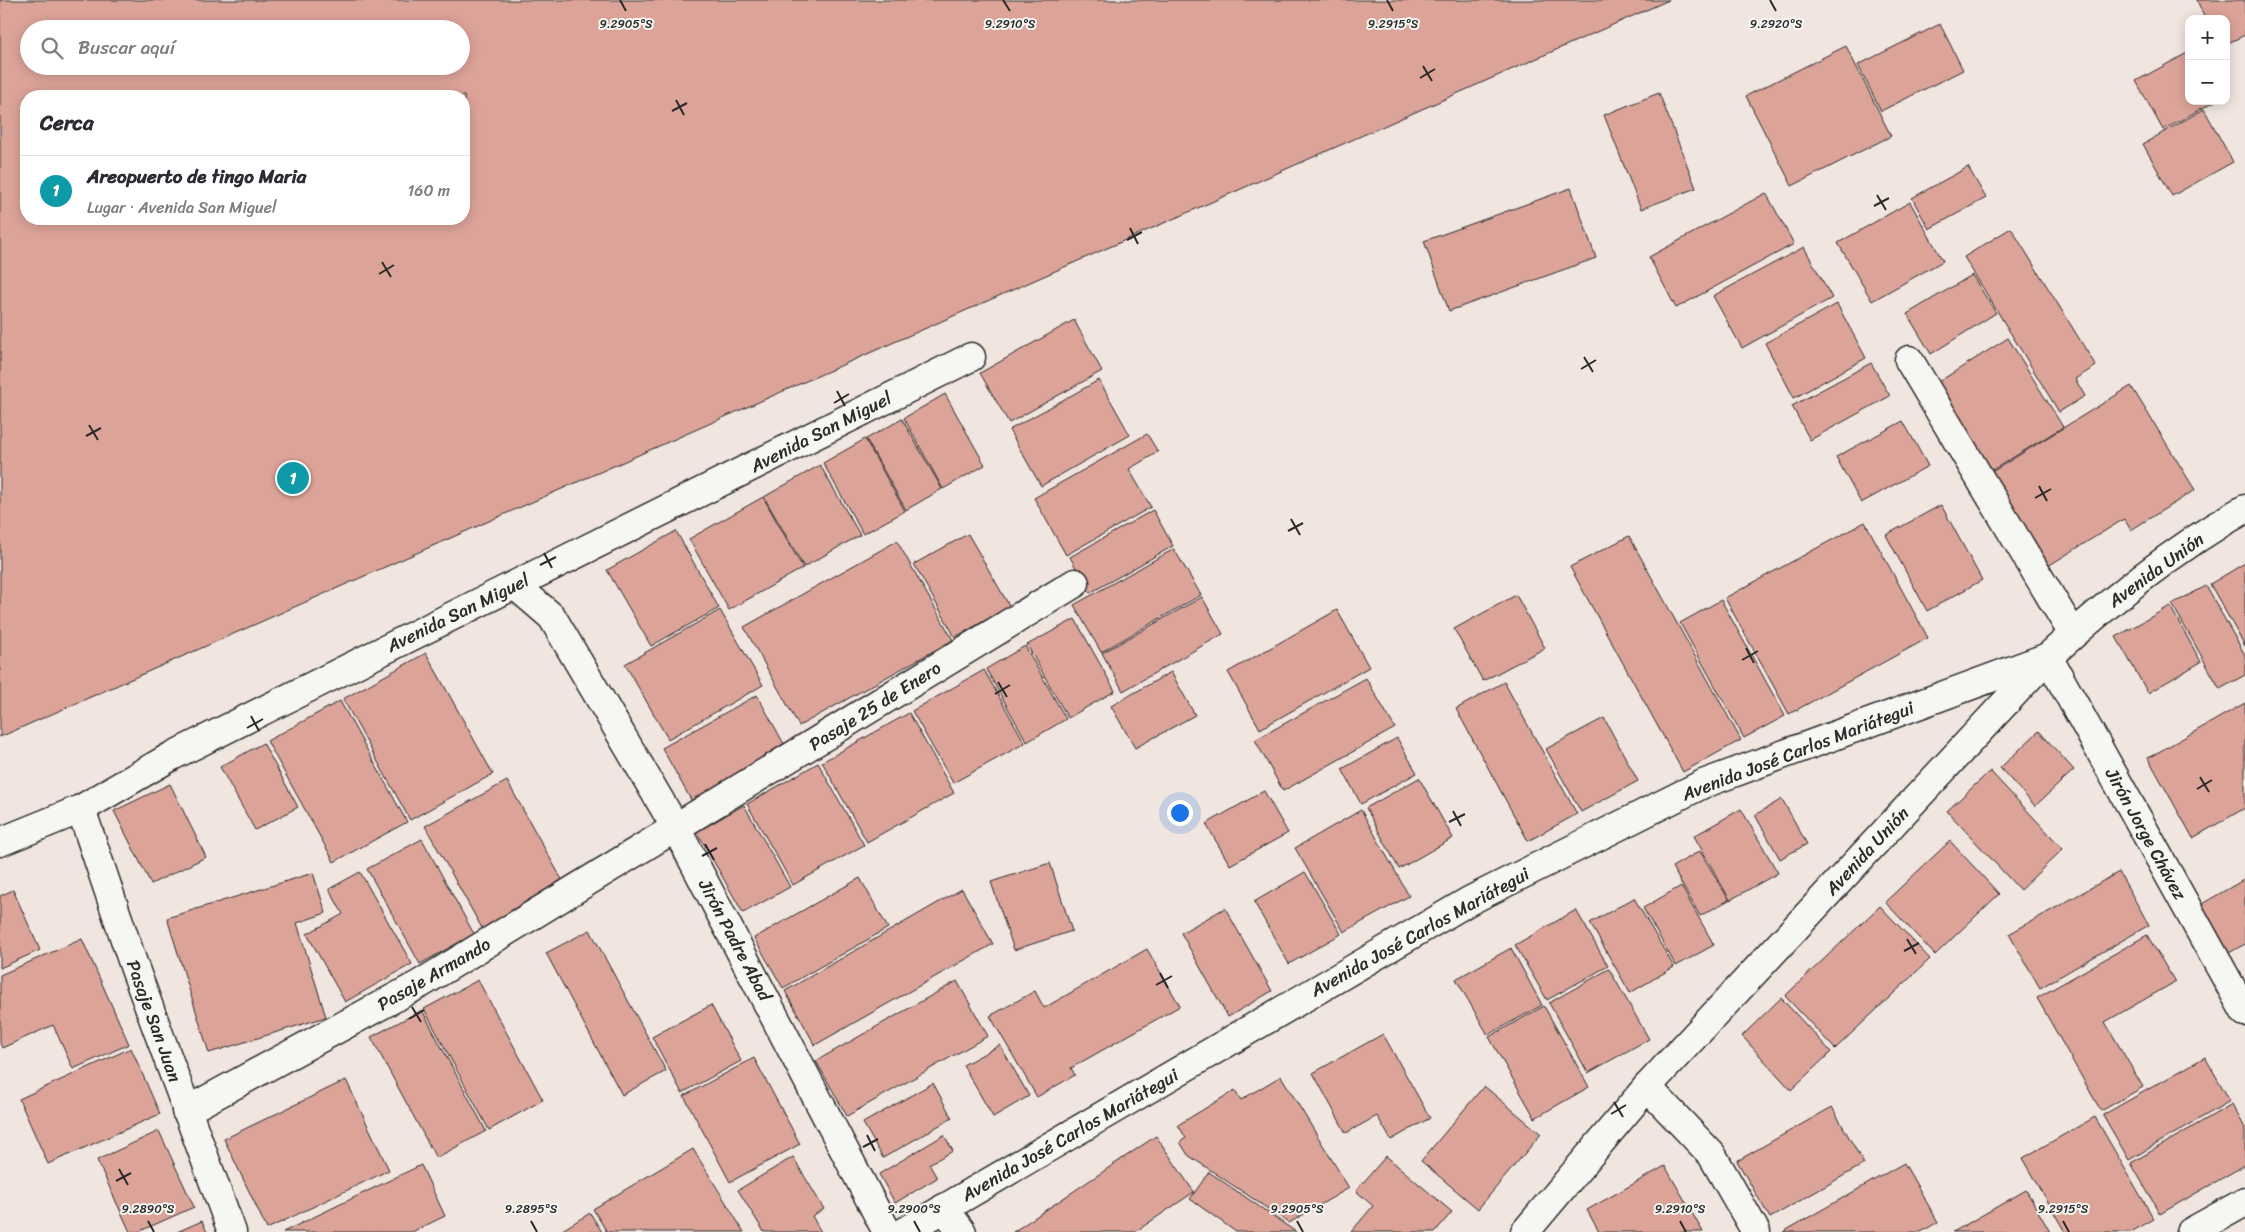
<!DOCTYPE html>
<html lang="es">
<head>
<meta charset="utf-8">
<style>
  body { margin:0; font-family:Sriracha,sans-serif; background:#f7f7f7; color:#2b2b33 }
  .controls { position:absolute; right:15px; top:15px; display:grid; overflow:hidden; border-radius:10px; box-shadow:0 2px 12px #0003 }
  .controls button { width:45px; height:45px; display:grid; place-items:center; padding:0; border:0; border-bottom:1px solid #e1e1e2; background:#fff; color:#2b2b33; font:25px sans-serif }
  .you { position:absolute; left:1179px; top:812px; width:18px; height:18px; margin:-12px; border:4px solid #fff; border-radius:50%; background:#1a73e8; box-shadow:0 0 0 8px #1a73e833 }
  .badge { display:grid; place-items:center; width:32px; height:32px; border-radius:50%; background:#2b2b2b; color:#fff; font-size:16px; font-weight:700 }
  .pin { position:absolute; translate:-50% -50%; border:2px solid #fff; box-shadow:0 1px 5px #0006 }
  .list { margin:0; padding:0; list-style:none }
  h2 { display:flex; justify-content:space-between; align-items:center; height:65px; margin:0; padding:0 20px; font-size:21px }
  h2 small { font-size:16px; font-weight:400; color:#7c7c81 }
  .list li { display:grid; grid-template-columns:32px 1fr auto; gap:15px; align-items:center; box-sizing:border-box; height:70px; padding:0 20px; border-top:1px solid #e1e1e2 }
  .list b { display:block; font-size:19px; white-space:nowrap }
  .list p { margin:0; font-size:16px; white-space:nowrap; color:#7c7c81 }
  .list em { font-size:16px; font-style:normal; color:#7c7c81 }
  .icon { flex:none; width:28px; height:28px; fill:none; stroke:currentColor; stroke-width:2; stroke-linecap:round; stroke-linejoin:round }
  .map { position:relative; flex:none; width:2245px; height:1232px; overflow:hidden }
  .search { position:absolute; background:#fff; box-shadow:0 2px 12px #0003; left:20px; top:20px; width:450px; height:55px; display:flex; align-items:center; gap:12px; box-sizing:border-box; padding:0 18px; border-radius:28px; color:#7c7c81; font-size:19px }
  .panel { position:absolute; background:#fff; box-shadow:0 2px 12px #0003; left:20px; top:90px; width:450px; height:135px; border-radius:20px }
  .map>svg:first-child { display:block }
  .building { fill:#dca399; stroke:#2b2b2b; fill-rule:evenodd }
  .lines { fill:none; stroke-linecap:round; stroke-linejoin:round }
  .street-casing { stroke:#2b2b2b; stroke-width:31 }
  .secondary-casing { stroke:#2b2b2b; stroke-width:31 }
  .street { stroke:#f6f6f2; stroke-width:28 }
  .secondary { stroke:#f6f6f2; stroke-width:28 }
  .ticks { fill:none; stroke:#2b2b2b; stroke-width:2 }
  .labels { text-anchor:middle; stroke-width:4; stroke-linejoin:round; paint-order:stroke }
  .street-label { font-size:18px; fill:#2b2b2b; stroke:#f6f6f2 }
  .ticks-label { font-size:12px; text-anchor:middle; fill:#2b2b2b; stroke:#f6f6f2; stroke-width:4; stroke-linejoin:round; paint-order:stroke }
</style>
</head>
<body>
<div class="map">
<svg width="2245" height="1232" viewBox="0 0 2245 1232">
  <rect width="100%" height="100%" fill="#f1e5e0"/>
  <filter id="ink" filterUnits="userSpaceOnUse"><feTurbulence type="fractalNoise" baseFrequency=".02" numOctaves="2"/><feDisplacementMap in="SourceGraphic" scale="10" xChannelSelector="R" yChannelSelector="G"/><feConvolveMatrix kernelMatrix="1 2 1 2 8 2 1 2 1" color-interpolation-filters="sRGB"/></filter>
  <g filter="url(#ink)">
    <g class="building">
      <path d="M 0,0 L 1669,0 L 0,737 ZM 29,29 L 461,29 L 461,66 L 29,66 ZM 26,96 L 464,96 L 464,219 L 26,219 Z"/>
      <polygon points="2197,0 2245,0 2245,35 2226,44 2226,19 2205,19"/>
      <polygon points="1940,24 1963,70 1881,111 1858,65"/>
      <polygon points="1846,46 1891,136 1792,186 1746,96"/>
      <polygon points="2189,52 2189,101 2215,101 2163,130 2136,81"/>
      <polygon points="1659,93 1696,188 1641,209 1604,115"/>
      <polygon points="2204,109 2233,162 2172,196 2143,144"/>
      <polygon points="1968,167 1986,198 1929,229 1912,198"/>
      <polygon points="1571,188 1596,258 1449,311 1424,241"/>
      <polygon points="1766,193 1794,244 1676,308 1649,257"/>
      <polygon points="1910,202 1943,261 1872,301 1838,243"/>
      <polygon points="2011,228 2096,366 2075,379 2085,396 2059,412 1964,257"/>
      <polygon points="1804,247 1832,298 1742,348 1713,296"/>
      <polygon points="1972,275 1996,313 1931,354 1907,314"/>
      <polygon points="1837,304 1866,358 1794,398 1765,343"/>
      <polygon points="1074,320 1102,371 1009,423 980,373"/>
      <polygon points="2008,338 2063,427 1986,474 1932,386"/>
      <polygon points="1871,363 1890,396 1810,440 1792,406"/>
      <polygon points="1099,380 1130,435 1041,486 1009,430"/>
      <polygon points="2131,386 2195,490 2131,530 2124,519 2048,566 1990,473"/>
      <polygon points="945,394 985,465 943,489 904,418"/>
      <polygon points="902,419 942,489 906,510 866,439"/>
      <polygon points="1903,421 1928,466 1861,503 1836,457"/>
      <polygon points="1147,434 1158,452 1129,469 1151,507 1066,555 1034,498"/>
      <polygon points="865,439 905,511 863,534 823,463"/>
      <polygon points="820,465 860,535 804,567 764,497"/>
      <polygon points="763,497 803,568 729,610 689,539"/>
      <polygon points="1941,505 1982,580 1927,611 1886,535"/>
      <polygon points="1153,510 1173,546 1090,593 1070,557"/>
      <polygon points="1865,522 1928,638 1789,714 1725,598"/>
      <polygon points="676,531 719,608 651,646 607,570"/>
      <polygon points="968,534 1010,607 955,637 914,564"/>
      <polygon points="1629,536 1741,740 1683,772 1570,567"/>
      <polygon points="897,541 953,640 799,726 744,627"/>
      <polygon points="1174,549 1201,595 1101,652 1074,605"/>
      <polygon points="2245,563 2245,646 2210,584"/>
      <polygon points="2206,586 2245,655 2245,675 2220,689 2172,604"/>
      <polygon points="1516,595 1545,648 1483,681 1454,629"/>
      <polygon points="1202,597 1223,634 1123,691 1102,653"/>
      <polygon points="1721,600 1785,716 1744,738 1680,623"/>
      <polygon points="2170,606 2201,662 2148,693 2116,637"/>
      <polygon points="720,610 763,685 668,739 625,664"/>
      <polygon points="1337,610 1369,667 1260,729 1228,672"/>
      <polygon points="1075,619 1115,691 1068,718 1027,645"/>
      <polygon points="1025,646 1066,719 1027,742 986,669"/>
      <polygon points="426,653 493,774 410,820 343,699"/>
      <polygon points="984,670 1025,743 953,783 912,711"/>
      <polygon points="1171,672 1195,715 1135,748 1111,706"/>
      <polygon points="1366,678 1395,728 1283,791 1255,740"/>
      <polygon points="1504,682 1577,814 1528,841 1456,709"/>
      <polygon points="757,695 789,753 695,807 662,748"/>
      <polygon points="340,701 407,822 334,862 267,741"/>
      <polygon points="2245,703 2245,808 2193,838 2148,758"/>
      <polygon points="909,713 954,793 867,842 822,762"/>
      <polygon points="1604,718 1638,781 1581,812 1546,749"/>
      <polygon points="2039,731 2074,770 2035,806 2000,768"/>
      <polygon points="1397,738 1417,773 1361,804 1342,769"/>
      <polygon points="263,743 298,807 255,830 220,767"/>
      <polygon points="818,763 864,845 793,885 747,804"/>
      <polygon points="1990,771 2063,849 2020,890 1947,811"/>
      <polygon points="1419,778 1453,838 1399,869 1366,808"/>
      <polygon points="507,781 565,885 483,930 425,826"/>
      <polygon points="170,784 206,857 151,884 114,811"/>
      <polygon points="1264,791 1288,833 1230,865 1206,824"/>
      <polygon points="1782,799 1807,844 1780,859 1755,815"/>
      <polygon points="744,805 790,887 743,913 697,832"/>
      <polygon points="1741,809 1778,873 1730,900 1694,836"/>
      <polygon points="1361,810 1409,896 1344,932 1295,848"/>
      <polygon points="422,839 474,934 420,964 367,869"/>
      <polygon points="1950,841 1999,894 1935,955 1885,902"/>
      <polygon points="1700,851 1729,900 1700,916 1672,867"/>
      <polygon points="1050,863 1072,931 1014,950 991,882"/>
      <polygon points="360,872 412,964 345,1002 307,934 343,914 329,889"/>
      <polygon points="1305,872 1341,934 1289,964 1254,902"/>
      <polygon points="2119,872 2149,925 2040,988 2009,934"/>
      <polygon points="313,873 326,913 297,923 326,1017 209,1053 167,918"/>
      <polygon points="860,878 888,928 783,988 754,938"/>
      <polygon points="2245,879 2245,944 2227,954 2200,905"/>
      <polygon points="1681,886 1714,945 1676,966 1643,908"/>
      <polygon points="962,889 993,944 815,1045 785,991"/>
      <polygon points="13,890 40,950 0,968 0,896"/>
      <polygon points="1634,898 1674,967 1630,993 1590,923"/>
      <polygon points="1880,906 1930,959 1835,1049 1785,996"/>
      <polygon points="1225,908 1272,991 1228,1017 1181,933"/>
      <polygon points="1576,910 1608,966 1547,1000 1515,945"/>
      <polygon points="590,930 666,1071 622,1095 546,953"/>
      <polygon points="2147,935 2175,982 2105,1022 2143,1087 2101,1111 2037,998"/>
      <polygon points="82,939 129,1044 73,1069 53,1025 2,1048 0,1043 0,975"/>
      <polygon points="1511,948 1542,1005 1488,1035 1456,979"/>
      <polygon points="1147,949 1180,1006 1071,1068 1075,1075 1037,1097 990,1016 1035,991 1044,1008"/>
      <polygon points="1609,969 1649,1039 1588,1073 1549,1003"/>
      <polygon points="478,980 543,1100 489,1130 424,1009"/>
      <polygon points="957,981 988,1036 847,1116 816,1061"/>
      <polygon points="1781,998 1831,1052 1791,1090 1742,1036"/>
      <polygon points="711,1005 741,1061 682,1093 652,1037"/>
      <polygon points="1544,1006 1589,1087 1535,1118 1489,1037"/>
      <polygon points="422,1010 486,1131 436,1158 371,1037"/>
      <polygon points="1383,1034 1430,1118 1391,1140 1377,1116 1346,1133 1313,1073"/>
      <polygon points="1000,1045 1029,1096 993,1117 963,1065"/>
      <polygon points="131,1048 160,1114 48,1164 19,1099"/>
      <polygon points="2205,1057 2230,1101 2129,1160 2103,1115"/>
      <polygon points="754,1058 800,1144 730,1182 684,1096"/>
      <polygon points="1281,1076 1349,1188 1289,1223 1188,1155 1180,1142 1186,1138 1178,1125 1235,1090 1241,1100"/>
      <polygon points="346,1080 389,1170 267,1229 224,1139"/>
      <polygon points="933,1083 952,1118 883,1158 863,1123"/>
      <polygon points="1484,1086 1541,1134 1478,1209 1421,1161"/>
      <polygon points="2232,1104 2245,1128 2245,1165 2160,1214 2131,1163"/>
      <polygon points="1832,1107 1864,1164 1770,1218 1737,1161"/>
      <polygon points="2095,1117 2154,1219 2131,1232 2065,1232 2023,1158"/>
      <polygon points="159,1131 194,1207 138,1232 130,1232 97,1160"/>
      <polygon points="944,1135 953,1151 929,1164 937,1178 895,1203 879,1174"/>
      <polygon points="1156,1136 1194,1192 1135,1232 1013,1232"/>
      <polygon points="693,1149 744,1232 607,1232 593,1209"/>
      <polygon points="1386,1156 1452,1212 1435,1232 1351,1232 1373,1206 1356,1191"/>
      <polygon points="793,1157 824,1209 812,1216 821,1232 764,1232 738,1190"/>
      <polygon points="1904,1163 1938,1222 1921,1232 1783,1232"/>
      <polygon points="421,1165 445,1216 412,1232 283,1232"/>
      <polygon points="1665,1166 1703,1232 1599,1232 1587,1210"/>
      <polygon points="1209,1172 1296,1232 1236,1232 1190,1199"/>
      <polygon points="2026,1190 2050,1232 1953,1232"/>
      <polygon points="590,1213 602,1232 559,1232"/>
      <polygon points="202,1221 207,1232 177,1232"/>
    </g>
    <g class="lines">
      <g class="street-casing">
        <g id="street">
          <polyline points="1909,360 2073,634"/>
          <polyline points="516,586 552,617 676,828 887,1232"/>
          <polyline points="81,809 135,969 232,1232"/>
          <polyline points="0,842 81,809 172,756 971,357"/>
          <polyline points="1647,1087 1712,1155 1756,1232"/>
          <polyline points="186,1111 420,984 1075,583"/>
          <polyline points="944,1208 962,1232"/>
          <polyline points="904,1232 1469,901 1703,784 2048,657 2245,1012"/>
          <polyline points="2191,1232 2245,1202"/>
        </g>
      </g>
      <g class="secondary-casing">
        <path id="secondary" d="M 1525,1232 L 1647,1087 L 2048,657 C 2109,602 2173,549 2245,509"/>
      </g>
      <use href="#street" class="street"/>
      <use href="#secondary" class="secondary"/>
    </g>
  </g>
  <path class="ticks" d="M 620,0 L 626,11M 1003,0 L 1010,11M 1387,0 L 1393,11M 1770,0 L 1776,11M 1423,66 L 1432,81M 1420,78 L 1435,69M 676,100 L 684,115M 672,111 L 687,103M 1877,195 L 1886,210M 1874,206 L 1889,198M 1130,228 L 1138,244M 1127,240 L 1142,232M 382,262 L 391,277M 379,274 L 394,265M 1584,357 L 1593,372M 1581,369 L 1596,360M 837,391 L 845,406M 834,403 L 849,394M 89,425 L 98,440M 86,436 L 101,428M 2039,486 L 2047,501M 2035,498 L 2051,489M 1291,519 L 1300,535M 1288,531 L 1303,523M 544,553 L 552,568M 540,565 L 556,557M 1746,648 L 1754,663M 1742,660 L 1758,651M 998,682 L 1007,697M 995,694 L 1010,685M 251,716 L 259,731M 247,728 L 263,719M 2200,777 L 2209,792M 2197,789 L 2212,780M 1453,811 L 1461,826M 1449,822 L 1465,814M 705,844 L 714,860M 702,856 L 717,848M 1907,939 L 1916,954M 1904,951 L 1919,943M 1160,973 L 1168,988M 1156,985 L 1172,976M 412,1007 L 421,1022M 409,1019 L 424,1010M 1614,1102 L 1623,1117M 1611,1114 L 1626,1105M 867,1135 L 875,1151M 863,1147 L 878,1139M 119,1169 L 128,1185M 116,1181 L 131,1173M 148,1221 L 154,1232M 531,1221 L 537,1232M 914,1221 L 920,1232M 1297,1221 L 1303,1232M 1680,1221 L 1686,1232M 2063,1221 L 2069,1232"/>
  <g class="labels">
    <g class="street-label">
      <text transform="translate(821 432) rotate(-27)" y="6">Avenida San Miguel</text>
      <text transform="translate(2156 570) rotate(-36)" y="6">Avenida Unión</text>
      <text transform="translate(458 613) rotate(-26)" y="6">Avenida San Miguel</text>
      <text transform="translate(875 706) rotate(-32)" y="6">Pasaje 25 de Enero</text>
      <text transform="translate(1798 751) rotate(-21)" y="6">Avenida José Carlos Mariátegui</text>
      <text transform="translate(2146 834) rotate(61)" y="6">Jirón Jorge Chávez</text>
      <text transform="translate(1867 851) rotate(-47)" y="6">Avenida Unión</text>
      <text transform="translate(1420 932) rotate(-29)" y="6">Avenida José Carlos Mariátegui</text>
      <text transform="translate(735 940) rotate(62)" y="6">Jirón Padre Abad</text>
      <text transform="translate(434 974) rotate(-30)" y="6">Pasaje Armando</text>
      <text transform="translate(154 1021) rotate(70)" y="6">Pasaje San Juan</text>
      <text transform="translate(1070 1135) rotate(-30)" y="6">Avenida José Carlos Mariátegui</text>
    </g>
  </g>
  <g class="ticks-label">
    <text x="626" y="28">9.2905°S</text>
    <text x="1010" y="28">9.2910°S</text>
    <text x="1393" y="28">9.2915°S</text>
    <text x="1776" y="28">9.2920°S</text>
    <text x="148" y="1213">9.2890°S</text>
    <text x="531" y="1213">9.2895°S</text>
    <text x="914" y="1213">9.2900°S</text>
    <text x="1297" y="1213">9.2905°S</text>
    <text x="1680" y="1213">9.2910°S</text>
    <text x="2063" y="1213">9.2915°S</text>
  </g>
</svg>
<div class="controls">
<button>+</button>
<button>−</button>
</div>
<div class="you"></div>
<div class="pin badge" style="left:293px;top:478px;background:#0f9aa8">1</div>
<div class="search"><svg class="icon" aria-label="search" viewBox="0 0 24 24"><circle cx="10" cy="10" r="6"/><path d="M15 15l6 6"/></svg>Buscar aquí</div>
<section class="panel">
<h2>Cerca<small></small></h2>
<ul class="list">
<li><span class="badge" style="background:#0f9aa8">1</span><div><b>Areopuerto de tingo Maria</b><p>Lugar · Avenida San Miguel</p></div><em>160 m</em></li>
</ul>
</section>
</div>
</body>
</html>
